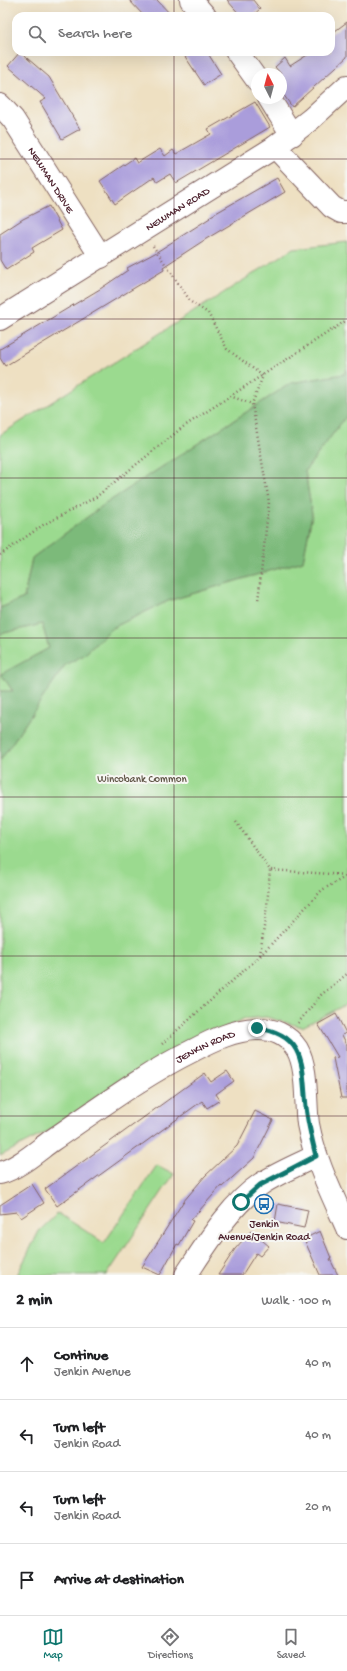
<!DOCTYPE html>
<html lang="en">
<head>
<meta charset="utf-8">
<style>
  body { margin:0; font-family:"Gochi Hand",sans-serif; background:#f2f2f2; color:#202124 }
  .compass { position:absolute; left:251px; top:68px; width:36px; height:36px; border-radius:50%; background:#fff; box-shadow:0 4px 16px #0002; rotate:354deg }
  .stop { position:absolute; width:12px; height:12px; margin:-9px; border:3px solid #0f766e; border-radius:50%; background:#fff }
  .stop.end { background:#0f766e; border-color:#fff; box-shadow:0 1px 4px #0008 }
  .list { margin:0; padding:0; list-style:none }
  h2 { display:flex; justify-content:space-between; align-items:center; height:52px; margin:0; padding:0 16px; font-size:17px }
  h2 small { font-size:13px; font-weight:400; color:#757577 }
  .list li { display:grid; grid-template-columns:26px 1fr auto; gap:12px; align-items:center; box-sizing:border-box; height:72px; padding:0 16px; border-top:1px solid #e0e0e0 }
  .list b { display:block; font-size:15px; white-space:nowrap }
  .list p { margin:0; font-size:13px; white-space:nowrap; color:#757577 }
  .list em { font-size:13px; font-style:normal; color:#757577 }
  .icon { flex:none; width:22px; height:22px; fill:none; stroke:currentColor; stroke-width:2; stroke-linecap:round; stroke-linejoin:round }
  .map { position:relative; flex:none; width:347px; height:1275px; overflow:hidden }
  .search { position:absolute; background:#fff; box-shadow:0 4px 16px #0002; left:12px; right:12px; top:12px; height:44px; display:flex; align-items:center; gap:10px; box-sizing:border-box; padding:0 14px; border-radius:12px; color:#757577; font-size:15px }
  .sheet { height:340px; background:#fff }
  nav { display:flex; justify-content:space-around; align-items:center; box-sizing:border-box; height:56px; border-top:1px solid #e0e0e0; background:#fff; font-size:11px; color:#757577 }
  nav a { display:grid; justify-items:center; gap:2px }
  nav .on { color:#0f766e }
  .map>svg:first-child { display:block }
  .green { fill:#9bda8f; stroke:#727c5d }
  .forest { fill:#7cba7a; stroke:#636c52 }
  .building { fill:#aa9ddb }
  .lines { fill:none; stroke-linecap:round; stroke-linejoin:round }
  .minor-casing { stroke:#836360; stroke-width:24 }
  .path { stroke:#836360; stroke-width:2.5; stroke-dasharray:1 3; stroke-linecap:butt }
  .minor { stroke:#fff; stroke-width:22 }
  .route { stroke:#0f766e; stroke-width:5 }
  .grid { fill:none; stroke:#4a1f2b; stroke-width:1; stroke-opacity:0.55 }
  .labels { text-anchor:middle; stroke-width:4; stroke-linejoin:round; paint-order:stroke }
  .street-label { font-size:11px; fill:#4a1f2b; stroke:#f6f6f2 }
  .park-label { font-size:11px; fill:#625749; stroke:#f6f6f2 }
  .poi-label { font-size:11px; fill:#4a1f2b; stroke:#f6f6f2 }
</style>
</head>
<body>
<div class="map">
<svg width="347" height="1275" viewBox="0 0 347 1275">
  <rect width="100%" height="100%" fill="#f6f6f2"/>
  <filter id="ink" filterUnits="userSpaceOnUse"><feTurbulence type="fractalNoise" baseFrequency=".025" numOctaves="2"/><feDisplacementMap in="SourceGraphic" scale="8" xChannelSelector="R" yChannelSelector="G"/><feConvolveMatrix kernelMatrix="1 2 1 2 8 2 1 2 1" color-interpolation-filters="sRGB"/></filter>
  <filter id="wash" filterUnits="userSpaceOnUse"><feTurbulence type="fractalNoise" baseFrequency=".012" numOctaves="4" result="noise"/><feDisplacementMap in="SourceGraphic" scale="16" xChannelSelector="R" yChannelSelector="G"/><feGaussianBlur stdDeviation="0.9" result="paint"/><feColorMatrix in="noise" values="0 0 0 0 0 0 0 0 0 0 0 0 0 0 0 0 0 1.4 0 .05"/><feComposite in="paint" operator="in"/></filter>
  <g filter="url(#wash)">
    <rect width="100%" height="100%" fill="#eee0c2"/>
    <g class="green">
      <polygon points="347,242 347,369 344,374 291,383 105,504 32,558 24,598 0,608 0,435 294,248"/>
      <polygon points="347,415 347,1004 302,1027 266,1017 243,1019 45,1133 0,1156 0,761 65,665 84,655 112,628 168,601 303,561 312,514 305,471"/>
      <polygon points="42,624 49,648 2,674 13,692 0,691 0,634"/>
      <polygon points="157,1165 174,1174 107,1275 17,1275 39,1231 58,1213 104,1243"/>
    </g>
    <polygon class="forest" points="347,369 347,415 305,471 312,514 303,561 168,601 112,628 84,655 65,665 0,761 0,691 13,691 1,674 49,648 42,624 0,634 0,608 24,598 32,558 105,504 291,383 344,374"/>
    <g id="blocks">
      <g class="building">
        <polygon points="129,0 157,0 172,16 144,16"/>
        <polygon points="227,0 253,0 260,9 252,16 241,16"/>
        <polygon points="347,22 347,57 292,107 281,91 281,74 275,67 285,58 290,66 312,52 331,52 331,34"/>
        <polygon points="20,52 49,77 80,129 62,139 40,102 46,99 8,66"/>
        <polygon points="182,52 207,52 221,74 204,85"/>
        <polygon points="255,102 270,127 176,183 170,174 157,182 154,177 115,204 100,181 134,158 137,163 160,149 165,156 173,150 176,154 211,134 208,129"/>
        <polygon points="277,178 285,192 206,239 163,267 164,270 5,366 0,358 0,349 100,289 128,270 127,268 155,253 210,218 209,217"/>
        <polygon points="49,206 62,230 32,248 34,252 6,270 0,260 0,234 23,219"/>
        <polygon points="336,1014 346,1033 342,1035 347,1045 347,1098 341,1098 333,1058 338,1057 318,1024"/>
        <polygon points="227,1071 234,1081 216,1094 220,1100 207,1108 202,1101 57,1206 45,1189 205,1073 211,1082"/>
        <polygon points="255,1111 273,1120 254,1158 222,1187 221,1186 191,1220 193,1221 179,1245 177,1244 160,1275 142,1267 183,1202 205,1176 237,1146"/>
        <polygon points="32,1184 44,1203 21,1218 17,1212 0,1214 0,1205"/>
        <polygon points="278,1204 308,1210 304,1228 275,1222"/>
        <polygon points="251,1231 269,1246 260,1256 256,1253 242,1275 218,1275 235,1249"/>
        <polygon points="320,1231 331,1258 330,1259 338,1275 320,1275 304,1239"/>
      </g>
    </g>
  </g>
  <g filter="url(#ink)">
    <use href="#blocks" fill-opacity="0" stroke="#836360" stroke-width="1"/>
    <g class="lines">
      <g class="minor-casing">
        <g id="minor">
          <polyline points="191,0 205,16"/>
          <polyline points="237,52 257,80"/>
          <polyline points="269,98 292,135"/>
          <path id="s1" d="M 0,105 L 13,119 L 101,257"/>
          <polyline points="275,147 332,207 341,212 347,212"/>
          <path id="s2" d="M 0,319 L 275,147 L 311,119 L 347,86"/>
          <path id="s3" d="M 0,1173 C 18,1168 36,1152 51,1141 C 98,1109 143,1075 194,1050 C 213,1040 234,1030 256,1029 C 272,1028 288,1035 297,1049 C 308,1068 305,1102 308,1124 C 315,1161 332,1194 347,1228"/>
          <path d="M 186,1275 C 206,1245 231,1204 261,1184 C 278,1173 297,1165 316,1156"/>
        </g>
      </g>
      <g class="path">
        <polyline points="153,246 191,302 208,313 227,349 263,376 252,404 269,502 258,601"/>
        <polyline points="230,396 252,404"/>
        <polyline points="0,555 43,525 96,497 183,427 347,320"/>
        <polyline points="236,822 270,870 347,875"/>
        <polyline points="260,955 267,906 270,870"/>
        <polyline points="298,1023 321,995 347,974"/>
        <polyline points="162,1044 260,956 322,890 347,876"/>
      </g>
      <use href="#minor" class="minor"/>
    </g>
  </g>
  <g class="lines" filter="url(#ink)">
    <path class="route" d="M 241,1202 L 260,1185 L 316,1156 C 312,1140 308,1124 306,1107 C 302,1068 307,1034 257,1028"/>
  </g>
  <path class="grid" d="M 174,0 L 174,16M 174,52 L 174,1275M 0,159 L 347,159M 0,319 L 347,319M 0,478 L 347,478M 0,638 L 347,638M 0,797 L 347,797M 0,956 L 347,956M 0,1116 L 347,1116"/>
  <defs>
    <g id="bus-ring" transform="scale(1)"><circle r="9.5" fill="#f6f6f2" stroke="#1f6fb2" stroke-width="1.5"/><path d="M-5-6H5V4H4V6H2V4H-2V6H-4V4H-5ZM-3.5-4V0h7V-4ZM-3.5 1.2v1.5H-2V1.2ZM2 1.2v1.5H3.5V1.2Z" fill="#1f6fb2"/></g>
  </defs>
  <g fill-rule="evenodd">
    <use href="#bus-ring" x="264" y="1204"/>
  </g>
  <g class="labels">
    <g class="street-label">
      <text dy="4" stroke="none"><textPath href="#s1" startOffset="91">NEWMAN DRIVE</textPath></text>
      <text dy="4" stroke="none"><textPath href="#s2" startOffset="209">NEWMAN ROAD</textPath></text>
      <text dy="4" stroke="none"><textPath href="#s3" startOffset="242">JENKIN ROAD</textPath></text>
    </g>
    <g class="park-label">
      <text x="142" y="782">Wincobank Common</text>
    </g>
    <g class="poi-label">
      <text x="264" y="1227">Jenkin<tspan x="264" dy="13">Avenue/Jenkin Road</tspan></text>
    </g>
  </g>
</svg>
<svg class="compass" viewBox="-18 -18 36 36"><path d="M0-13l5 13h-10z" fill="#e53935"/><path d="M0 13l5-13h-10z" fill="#757577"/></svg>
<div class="stop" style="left:241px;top:1202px"></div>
<div class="stop end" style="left:257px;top:1028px"></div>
<div class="search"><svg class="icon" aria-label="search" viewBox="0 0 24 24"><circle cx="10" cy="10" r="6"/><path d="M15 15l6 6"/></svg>Search here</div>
</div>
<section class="sheet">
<h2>2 min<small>Walk · 100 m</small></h2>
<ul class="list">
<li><svg class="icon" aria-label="ahead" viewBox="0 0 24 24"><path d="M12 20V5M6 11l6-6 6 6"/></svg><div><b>Continue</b><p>Jenkin Avenue</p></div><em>40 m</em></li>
<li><svg class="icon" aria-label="left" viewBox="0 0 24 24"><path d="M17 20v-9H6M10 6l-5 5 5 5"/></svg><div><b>Turn left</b><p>Jenkin Road</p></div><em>40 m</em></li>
<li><svg class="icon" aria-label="left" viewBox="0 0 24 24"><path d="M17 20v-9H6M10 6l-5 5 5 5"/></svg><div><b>Turn left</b><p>Jenkin Road</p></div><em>20 m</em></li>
<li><svg class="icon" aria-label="arrive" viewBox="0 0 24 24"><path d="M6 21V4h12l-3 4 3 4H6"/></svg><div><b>Arrive at destination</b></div></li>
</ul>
</section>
<nav>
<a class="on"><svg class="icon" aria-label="map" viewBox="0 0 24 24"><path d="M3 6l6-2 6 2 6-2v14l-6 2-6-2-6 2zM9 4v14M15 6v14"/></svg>Map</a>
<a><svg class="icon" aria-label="directions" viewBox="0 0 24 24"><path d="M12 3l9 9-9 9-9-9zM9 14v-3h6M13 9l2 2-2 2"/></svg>Directions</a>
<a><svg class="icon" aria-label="saved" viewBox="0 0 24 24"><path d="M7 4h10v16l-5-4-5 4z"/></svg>Saved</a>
</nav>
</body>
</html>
